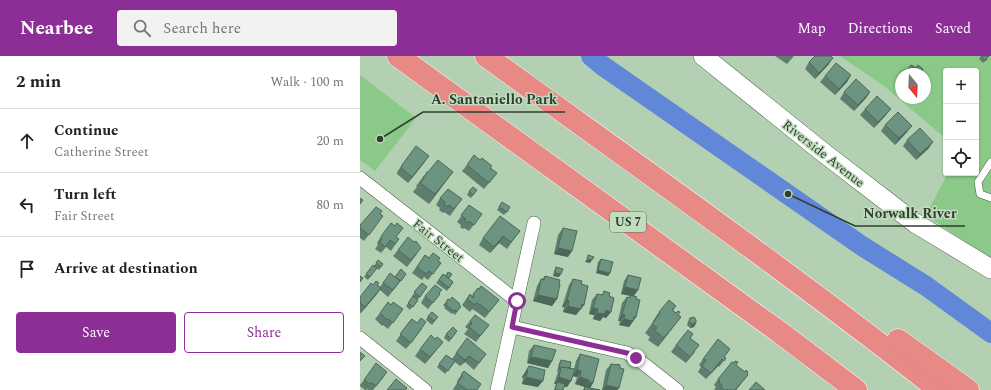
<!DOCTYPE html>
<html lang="en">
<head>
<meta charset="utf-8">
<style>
  body { margin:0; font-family:Spectral,serif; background:#f2f2f2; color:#222 }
  .controls { position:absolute; right:12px; top:12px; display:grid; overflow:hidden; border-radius:4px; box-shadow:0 1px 3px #0004 }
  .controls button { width:36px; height:36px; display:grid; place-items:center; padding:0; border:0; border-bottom:1px solid #e0e0e0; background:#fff; color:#222; font:20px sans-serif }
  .compass { position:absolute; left:535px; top:12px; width:36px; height:36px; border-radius:50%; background:#fff; box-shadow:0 1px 3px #0004; rotate:162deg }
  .stop { position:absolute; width:12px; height:12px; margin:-9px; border:3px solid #8d2e97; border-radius:50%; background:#fff }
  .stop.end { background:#8d2e97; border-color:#fff; box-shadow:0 1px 4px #0008 }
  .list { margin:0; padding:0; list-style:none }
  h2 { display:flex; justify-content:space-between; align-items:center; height:52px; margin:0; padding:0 16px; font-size:17px }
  h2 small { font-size:13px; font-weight:400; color:#767676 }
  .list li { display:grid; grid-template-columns:26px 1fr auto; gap:12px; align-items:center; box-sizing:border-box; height:64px; padding:0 16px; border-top:1px solid #e0e0e0 }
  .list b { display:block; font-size:15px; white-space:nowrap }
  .list p { margin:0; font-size:13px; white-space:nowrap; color:#767676 }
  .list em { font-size:13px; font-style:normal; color:#767676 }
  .actions { display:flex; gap:8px; padding:12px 16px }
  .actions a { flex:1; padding:9px 0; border:1px solid #8d2e97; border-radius:4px; text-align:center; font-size:14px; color:#8d2e97 }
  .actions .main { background:#8d2e97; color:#fff }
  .icon { flex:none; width:22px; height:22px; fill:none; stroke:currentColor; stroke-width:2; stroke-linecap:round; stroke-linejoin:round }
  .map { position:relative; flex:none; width:631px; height:334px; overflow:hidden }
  header { display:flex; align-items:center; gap:24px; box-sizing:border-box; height:56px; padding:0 20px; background:#8d2e97; color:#fff }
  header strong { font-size:19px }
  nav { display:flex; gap:22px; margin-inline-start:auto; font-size:14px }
  .search { width:280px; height:36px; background:#f2f2f2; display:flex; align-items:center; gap:10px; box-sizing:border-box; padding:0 14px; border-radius:4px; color:#767676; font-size:15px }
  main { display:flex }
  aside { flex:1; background:#fff }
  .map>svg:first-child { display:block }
  .green { fill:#8ac988; fill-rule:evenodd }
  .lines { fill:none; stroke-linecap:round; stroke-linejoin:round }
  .river { stroke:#6087d8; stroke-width:20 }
  .lane-casing { stroke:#476046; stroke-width:8 }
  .street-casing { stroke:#476046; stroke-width:14 }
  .secondary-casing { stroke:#476046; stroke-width:20 }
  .highway-casing { stroke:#fff; stroke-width:23 }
  .lane { stroke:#fff; stroke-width:7 }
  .street { stroke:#fff; stroke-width:13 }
  .secondary { stroke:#fff; stroke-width:19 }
  .highway { stroke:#e78984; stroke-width:22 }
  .wall { fill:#5e7f6f }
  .shaded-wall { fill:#4c685a }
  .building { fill:#6d9481; stroke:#4c685a }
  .route { stroke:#8d2e97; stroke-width:5 }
  .labels { text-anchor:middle; stroke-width:3; stroke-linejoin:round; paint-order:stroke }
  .shield { fill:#c1ddbf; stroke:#5d6d5c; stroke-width:1 }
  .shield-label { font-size:12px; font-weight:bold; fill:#323d31 }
  .street-label { font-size:13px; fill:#323d31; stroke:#c1ddbf }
  .leader { fill:none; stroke:#323d31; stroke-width:1.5 }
  .callout-dot { fill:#323d31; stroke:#c1ddbf; stroke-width:1.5 }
  .callout-label { font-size:14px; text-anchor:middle; font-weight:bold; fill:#323d31; stroke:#c1ddbf; stroke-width:3; stroke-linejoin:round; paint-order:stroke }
</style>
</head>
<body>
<header>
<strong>Nearbee</strong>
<div class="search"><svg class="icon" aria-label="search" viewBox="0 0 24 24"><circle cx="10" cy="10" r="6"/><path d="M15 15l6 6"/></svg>Search here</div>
<nav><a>Map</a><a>Directions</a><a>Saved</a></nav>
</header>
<main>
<aside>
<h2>2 min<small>Walk · 100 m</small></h2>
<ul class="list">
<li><svg class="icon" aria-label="ahead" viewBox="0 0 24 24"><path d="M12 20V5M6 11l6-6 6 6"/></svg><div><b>Continue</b><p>Catherine Street</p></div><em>20 m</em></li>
<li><svg class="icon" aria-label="left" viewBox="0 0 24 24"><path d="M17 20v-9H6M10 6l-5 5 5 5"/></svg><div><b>Turn left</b><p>Fair Street</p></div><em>80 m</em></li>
<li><svg class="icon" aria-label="arrive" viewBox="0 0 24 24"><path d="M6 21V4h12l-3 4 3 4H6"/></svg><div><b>Arrive at destination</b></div></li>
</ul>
<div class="actions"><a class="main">Save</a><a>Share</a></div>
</aside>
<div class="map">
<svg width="631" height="334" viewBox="0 0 631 334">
  <rect width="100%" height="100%" fill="#b4d0b2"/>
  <g class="green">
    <path d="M 480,0 L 631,0 L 631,201 L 607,187 L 566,159 L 588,117 L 616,117 L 616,15 L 586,15 L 586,83 L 524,30 ZM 541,18 L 565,18 L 565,42 L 541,42 Z"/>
    <polygon points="0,19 56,62 15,115 0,104"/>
  </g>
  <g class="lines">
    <polyline class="river" points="231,0 243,10 502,190 566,230 631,277"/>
    <g class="lane-casing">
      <polyline id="lane" points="631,106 618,126 620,138 631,142"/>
    </g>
    <g class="street-casing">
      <g id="street">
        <polyline points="0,122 157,245"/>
        <polyline points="152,271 267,297 284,308 317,334"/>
        <polyline points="0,282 65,334"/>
        <polyline points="137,334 174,167"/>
      </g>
    </g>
    <g class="secondary-casing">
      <polyline id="secondary" points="343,0 464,97 555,167 631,213"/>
    </g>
    <g class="highway-casing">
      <g id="highway">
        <polyline points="38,0 422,278 496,334"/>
        <path d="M 126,0 C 278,110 432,218 579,334"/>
        <polyline points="538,284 608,334"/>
      </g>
    </g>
    <use href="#lane" class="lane"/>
    <use href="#street" class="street"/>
    <use href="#secondary" class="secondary"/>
    <use href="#highway" class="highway"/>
  </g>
  <g class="wall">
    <polygon points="415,0 434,0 427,8"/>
    <polygon points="621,0 628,3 623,7 619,3"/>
    <polygon points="449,6 469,8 455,23 445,13"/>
    <polygon points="551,9 556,12 563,18 545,18"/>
    <polygon points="491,19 487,26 475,39 460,26 465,20"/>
    <polygon points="484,36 510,36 506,42 494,55 480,43"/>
    <polygon points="505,53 526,59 514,72 500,59"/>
    <polygon points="525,69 547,76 535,89 521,75"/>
    <polygon points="547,84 569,92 556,104 543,90"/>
    <polygon points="64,107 48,127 37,118 37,116 42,109"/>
    <polygon points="107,109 131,112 137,117 124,133 102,115"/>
    <polygon points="67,116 93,116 69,148 53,136 57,131 56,130"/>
    <polygon points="109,135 115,137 111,142 107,139"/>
    <polygon points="80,142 97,150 90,160 84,156 83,157 79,154 80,152 76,149"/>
    <polygon points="142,146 147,156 144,159 137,154"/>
    <polygon points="109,149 122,158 109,175 104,172 103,173 100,171 101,169 97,166"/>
    <polygon points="20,158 23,160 4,185 0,182 0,169"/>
    <polygon points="203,172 208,201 194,198 198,179"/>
    <polygon points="160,175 147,193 139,187 130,197 119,189 123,182"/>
    <polygon points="22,179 36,181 39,183 31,195 26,191 21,197 15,193 18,189 17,188 18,185"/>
    <polygon points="38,194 57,198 47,211 33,200"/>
    <polygon points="65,199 69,202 79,205 81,207 68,224 64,221 62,224 52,217"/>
    <polygon points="241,203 250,217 248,220 236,217 238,206"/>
    <polygon points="18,204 23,208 19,214 16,212 8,224 4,221 13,209 14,210"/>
    <polygon points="196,211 199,221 193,220 194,215"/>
    <polygon points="88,216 92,218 89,223 93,226 87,235 76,227 83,218 85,220"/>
    <polygon points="46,218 28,241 20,234 1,257 0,257 0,241 13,229 18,229 20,231 23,227 35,221"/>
    <polygon points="268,219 278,234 274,240 276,243 276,261 269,271 259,269 260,265 258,265 262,247 267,241 269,241 270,240 261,238 264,225"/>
    <polygon points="185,220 197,243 192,250 173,245 177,230 181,223 182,223"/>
    <polygon points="213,223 221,228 224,249 216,259 203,256 204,251 202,251 209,229"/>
    <polygon points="62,227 67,231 50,254 46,250 53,241 52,240"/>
    <polygon points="118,232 139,244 125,262 117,256 112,253 110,256 102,249 110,238 112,240"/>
    <polygon points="82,234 79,237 80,238 68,253 61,247 65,240"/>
    <polygon points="244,235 249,240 251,256 246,262 243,261 240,265 233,263 234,259 229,258 232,244 237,238 242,239"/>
    <polygon points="86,246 99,249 101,251 95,259 93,257 92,258 84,252 85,251 83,249"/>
    <polygon points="31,249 43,253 28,273 23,269 22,270 15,263 20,257"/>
    <polygon points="316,250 313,255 321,261 298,291 288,284 290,281 285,277 293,266 293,265 299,256"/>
    <polygon points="68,260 78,261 72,269 66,264"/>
    <polygon points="330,262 336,267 334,271 330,272 327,269 328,266"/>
    <polygon points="50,265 57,267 62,273 46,293 36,285"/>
    <polygon points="110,265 129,269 116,286 104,278 108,273 105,271"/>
    <polygon points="97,275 89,286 84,282 86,278"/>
    <polygon points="333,278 330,282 335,296 326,307 311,296 316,289"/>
    <polygon points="75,283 83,286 65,308 55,300 60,293"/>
    <polygon points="174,289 192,305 188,312 167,307 169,295"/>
    <polygon points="96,297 126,298 114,314 105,306 100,310 95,306 85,318 77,311 86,299 92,303"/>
    <polygon points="220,298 233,327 230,332 240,334 223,334 225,331 215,328 217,321 213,320 211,325 207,331 204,331 203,334 194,334 196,328 194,328 198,316 197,316 199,307 201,304 210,312 214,313 216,305"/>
    <polygon points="364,301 366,302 359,311 358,310 346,323 338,316 341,311 339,309 343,303"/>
    <polygon points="251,308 257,309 257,308 259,332 257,334 242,334 246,314"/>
    <polygon points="376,309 388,319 383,325 376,334 356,334 354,333 356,331 354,329 358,323"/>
    <polygon points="169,310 178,331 162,328 163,322 162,321"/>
    <polygon points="104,315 117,334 94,334 93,333 98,326 97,325"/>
    <polygon points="23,322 13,334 8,334 7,333 6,334 5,334 0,330 0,329 4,324"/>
  </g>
  <g class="shaded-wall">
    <polygon points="473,2 469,8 455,23 459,17"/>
    <polygon points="491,19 487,26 475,39 479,33"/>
    <polygon points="510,36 506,42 494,55 498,49"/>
    <polygon points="531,53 526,59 514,72 518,66"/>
    <polygon points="552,70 547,76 535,89 539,82"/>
    <polygon points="573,86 569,92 556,104 560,98"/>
    <polygon points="69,100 64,107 48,127 52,121"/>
    <polygon points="93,116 86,125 69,148 75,138"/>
    <polygon points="143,180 139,187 130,197 134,191"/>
    <polygon points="198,192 212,195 208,201 194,198"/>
    <polygon points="227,203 232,204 230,207 225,206"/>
    <polygon points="238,214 250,217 248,220 236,217"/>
    <polygon points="195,217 201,218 199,221 193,220"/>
    <polygon points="265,231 278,234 273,240 261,238"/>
    <polygon points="21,232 17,238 1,257 5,251"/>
    <polygon points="178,239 197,243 192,250 173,245"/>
    <polygon points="207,244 209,245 204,251 202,251"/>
    <polygon points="222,248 224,249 216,259 203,256 208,250"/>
    <polygon points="233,252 238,253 234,259 229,258"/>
    <polygon points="246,254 251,256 246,262 243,261 240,265 233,263 237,257"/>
    <polygon points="262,259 265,259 260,265 258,265"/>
    <polygon points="274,261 276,261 269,271 259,269 264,263"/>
    <polygon points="321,261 314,270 298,291 304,282"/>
    <polygon points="336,267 334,271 330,272 332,268"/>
    <polygon points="83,286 78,292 65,308 70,301"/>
    <polygon points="109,300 105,306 100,310 105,304"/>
    <polygon points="171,301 192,305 188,312 167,307"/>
    <polygon points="362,303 358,310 346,323 351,317"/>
    <polygon points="217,314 221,315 217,321 212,320"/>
    <polygon points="166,315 168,315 163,322 162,321"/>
    <polygon points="388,319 383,325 376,334 375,334"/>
    <polygon points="166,321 183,325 178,331 162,328"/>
    <polygon points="199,321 211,325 207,331 196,328 197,326 196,328 194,328"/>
    <polygon points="220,321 229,324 225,331 215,328"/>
    <polygon points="229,326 233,327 229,334 224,333"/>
    <polygon points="246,329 259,332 257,334 242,334"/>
  </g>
  <g class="building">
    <polygon points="455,0 471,0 473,2 459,17 449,6"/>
    <polygon points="621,0 629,0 625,4"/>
    <polygon points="476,7 491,19 479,33 465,20"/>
    <polygon points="551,9 556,12 558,9 563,13 561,16 563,18 552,18 547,14"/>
    <polygon points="496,23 510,36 498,49 484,36"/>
    <polygon points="517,40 531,53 518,66 505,53"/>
    <polygon points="538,56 552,70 539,82 525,69"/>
    <polygon points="560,72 573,86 560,98 547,84"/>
    <polygon points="56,90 69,100 52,121 41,112 42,109"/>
    <polygon points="114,99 120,104 122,102 132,110 130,112 137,117 129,127 107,109"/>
    <polygon points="78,104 93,116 75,138 60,127 64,122 63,121 65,120 67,116 68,116"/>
    <polygon points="113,131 117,134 113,139 109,135"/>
    <polygon points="88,133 102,143 94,153 89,149 88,151 84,148 85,146 80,142"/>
    <polygon points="0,142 3,144 0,148"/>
    <polygon points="142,146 150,151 147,156 139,151"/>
    <polygon points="109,149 122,158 114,169 109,165 108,167 104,164 106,163 101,159"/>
    <polygon points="16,151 22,155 20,158 23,160 9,179 0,172 0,169"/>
    <polygon points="140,160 160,175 151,186 143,180 134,191 123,182"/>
    <polygon points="31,167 35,170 37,167 43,172 36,181 39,183 35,188 30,184 25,191 20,186 22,183 21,182 22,179"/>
    <polygon points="203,172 217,175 212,195 198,192"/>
    <polygon points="48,181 54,186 56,185 61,192 51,204 38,194"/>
    <polygon points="73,197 80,202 78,205 81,207 73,218 69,215 66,218 57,211 65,199 69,202"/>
    <polygon points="228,199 234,201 232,204 227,203"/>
    <polygon points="241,203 253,206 250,217 238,214"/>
    <polygon points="18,204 23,208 21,211 16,207"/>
    <polygon points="13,209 17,212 10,221 6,218"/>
    <polygon points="196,211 203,213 201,218 195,217"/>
    <polygon points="41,213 46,218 41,225 35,221"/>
    <polygon points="88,216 92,218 89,222 86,220"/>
    <polygon points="30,217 40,225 33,234 23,227"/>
    <polygon points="83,218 93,226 89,232 79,224"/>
    <polygon points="268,219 281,222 278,234 265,231"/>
    <polygon points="0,220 3,222 0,226"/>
    <polygon points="185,220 200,224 199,227 200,228 197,243 178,239 181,223 184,224"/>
    <polygon points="213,223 222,225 221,228 228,230 224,249 222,248 221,253 208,250 209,245 207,244"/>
    <polygon points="16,225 19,227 17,229 21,232 5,251 0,247 0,241 11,227 13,229"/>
    <polygon points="62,227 67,231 60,241 54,236"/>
    <polygon points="75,229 82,234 79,237 80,238 73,247 65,240"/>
    <polygon points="121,230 139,244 129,256 121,249 116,247 115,249 107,243 110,238 113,242 114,240 113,238 118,232 119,233"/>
    <polygon points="244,235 250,237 249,240 254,242 251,256 246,254 245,258 237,257 238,253 233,252 237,238 243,239"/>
    <polygon points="270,239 277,241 276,243 280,244 276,261 274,261 273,265 264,263 265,259 262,259 267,241 270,242"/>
    <polygon points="53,240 58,244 53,251 48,247"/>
    <polygon points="92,241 100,248 99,249 101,251 97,255 95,254 94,255 86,249 87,247 86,246 88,243 90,244"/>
    <polygon points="309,244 316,250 312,254 316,257 318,255 320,256 318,259 321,261 304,282 294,274 297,272 292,268 300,257 299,256"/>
    <polygon points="28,246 31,249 33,246 43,253 33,267 28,263 27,264 20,257"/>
    <polygon points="72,256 78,261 74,265 68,260"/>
    <polygon points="115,259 129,269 120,280 109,271 112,267 110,265"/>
    <polygon points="334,261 336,264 336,267 332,268 329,266 330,262"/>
    <polygon points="61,262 66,266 51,287 40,278 50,265 52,263 57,267"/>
    <polygon points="93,271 97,275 91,283 86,278"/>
    <polygon points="328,274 333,278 330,282 339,289 330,301 316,289"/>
    <polygon points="71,279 75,283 77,281 83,286 70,301 60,293"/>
    <polygon points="107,282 126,298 119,307 109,300 105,304 96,297"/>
    <polygon points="358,283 370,293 364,301 366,302 364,305 362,303 351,317 342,310 346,304 343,303"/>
    <polygon points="174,289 196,294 192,305 171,301"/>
    <polygon points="0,296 5,300 0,305"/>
    <polygon points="220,298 239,303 233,327 229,326 229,324 220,321 221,315 217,314"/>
    <polygon points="86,299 95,305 88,315 79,308"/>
    <polygon points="201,304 211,306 210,312 201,311 200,313 199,312"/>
    <polygon points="375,305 378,306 376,309 385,316 386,314 388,316 387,318 388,319 375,334 368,334 367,333 367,334 364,334 361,331 362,330 359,326 360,325 358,323 372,306 374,307"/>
    <polygon points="16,307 27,316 16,330 12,327 10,328 4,324"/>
    <polygon points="251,308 257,309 257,308 260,309 260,312 264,313 259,332 246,329"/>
    <polygon points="169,310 185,314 183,325 166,321 168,315 166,315"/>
    <polygon points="201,311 215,313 211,325 199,321"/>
    <polygon points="104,315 121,328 117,334 107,334 97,327 103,320 101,319"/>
    <polygon points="36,323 47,332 45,334 27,334"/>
    <polygon points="197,326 205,328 203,334 195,334"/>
    <polygon points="396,326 405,334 389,334"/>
    <polygon points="225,331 240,334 224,334"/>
  </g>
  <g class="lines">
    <polyline class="route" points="157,245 152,271 267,297 276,302"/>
  </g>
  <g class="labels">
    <rect class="shield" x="250" y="156" width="36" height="20" rx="3"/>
    <g class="shield-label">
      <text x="268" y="170">US 7</text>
    </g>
    <g class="street-label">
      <text transform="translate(464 97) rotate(38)" y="5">Riverside Avenue</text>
      <text transform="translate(79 184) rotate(38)" y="5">Fair Street</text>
    </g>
  </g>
  <path class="leader" d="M20 83L63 56H205M428 138L495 170H605"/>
  <g class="callout-dot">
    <circle cx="20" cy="83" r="4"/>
    <circle cx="428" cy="138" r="4"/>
  </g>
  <g class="callout-label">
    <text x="134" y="48">A. Santaniello Park</text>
    <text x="550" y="162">Norwalk River</text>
  </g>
</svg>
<div class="controls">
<button>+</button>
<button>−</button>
<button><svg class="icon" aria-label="locate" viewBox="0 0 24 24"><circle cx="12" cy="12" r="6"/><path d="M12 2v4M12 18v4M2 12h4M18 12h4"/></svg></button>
</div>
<svg class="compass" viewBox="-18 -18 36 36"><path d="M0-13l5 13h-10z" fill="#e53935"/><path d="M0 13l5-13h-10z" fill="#767676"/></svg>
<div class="stop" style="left:157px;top:245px"></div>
<div class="stop end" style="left:276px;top:302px"></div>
</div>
</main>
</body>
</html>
